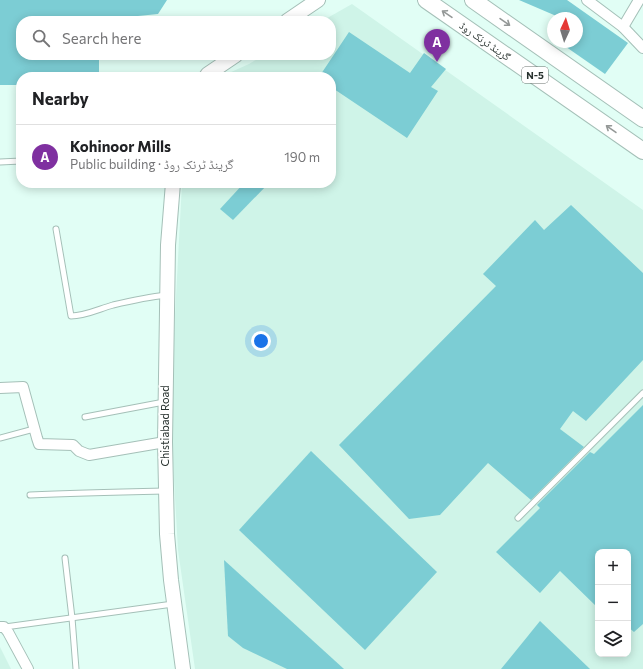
<!DOCTYPE html>
<html lang="en">
<head>
<meta charset="utf-8">
<style>
  body { margin:0; font-family:Commissioner,"Noto Naskh Arabic",sans-serif; background:#f2f2f2; color:#202124 }
  .controls { position:absolute; right:12px; bottom:12px; display:grid; overflow:hidden; border-radius:8px; box-shadow:0 2px 10px #0003 }
  .controls button { width:36px; height:36px; display:grid; place-items:center; padding:0; border:0; border-bottom:1px solid #e0e0e0; background:#fff; color:#202124; font:20px sans-serif }
  .compass { position:absolute; left:547px; top:12px; width:36px; height:36px; border-radius:50%; background:#fff; box-shadow:0 2px 10px #0003; rotate:4deg }
  .you { position:absolute; left:261px; top:341px; width:14px; height:14px; margin:-10px; border:3px solid #fff; border-radius:50%; background:#1a73e8; box-shadow:0 0 0 6px #1a73e833 }
  .badge { display:grid; place-items:center; width:26px; height:26px; border-radius:50%; background:#7f30a0; color:#fff; font-size:13px; font-weight:700 }
  .pin { position:absolute; translate:-50% -33px; filter:drop-shadow(0 1px 2px #0008) }
  .pin::after { content:''; position:absolute; top:21px; width:14px; height:12px; background:inherit; clip-path:polygon(0 0,100% 0,50% 100%) }
  .list { margin:0; padding:0; list-style:none }
  h2 { display:flex; justify-content:space-between; align-items:center; height:52px; margin:0; padding:0 16px; font-size:17px }
  h2 small { font-size:13px; font-weight:400; color:#757577 }
  .list li { display:grid; grid-template-columns:26px 1fr auto; gap:12px; align-items:center; box-sizing:border-box; height:64px; padding:0 16px; border-top:1px solid #e0e0e0 }
  .list b { display:block; font-size:15px; white-space:nowrap }
  .list p { margin:0; font-size:13px; white-space:nowrap; color:#757577 }
  .list em { font-size:13px; font-style:normal; color:#757577 }
  .icon { flex:none; width:22px; height:22px; fill:none; stroke:currentColor; stroke-width:2; stroke-linecap:round; stroke-linejoin:round }
  .map { position:relative; flex:none; width:643px; height:669px; overflow:hidden }
  .search { position:absolute; background:#fff; box-shadow:0 2px 10px #0003; left:16px; top:16px; width:320px; height:44px; display:flex; align-items:center; gap:10px; box-sizing:border-box; padding:0 14px; border-radius:16px; color:#757577; font-size:15px }
  .panel { position:absolute; background:#fff; box-shadow:0 2px 10px #0003; left:16px; top:72px; width:320px; height:116px; border-radius:16px }
  .map>svg:first-child { display:block }
  .built { fill:#cff4e8; fill-rule:evenodd }
  .building { fill:#7ccdd4 }
  .lines { fill:none; stroke-linecap:round; stroke-linejoin:round }
  .service-casing { stroke:#a5c0b8; stroke-width:7 }
  .minor-casing { stroke:#a5c0b8; stroke-width:12 }
  .secondary-casing { stroke:#a5c0b8; stroke-width:16 }
  .trunk-casing { stroke:#a5c0b8; stroke-width:18 }
  .service { stroke:#fff; stroke-width:5 }
  .minor { stroke:#fff; stroke-width:10 }
  .secondary { stroke:#fff; stroke-width:14 }
  .trunk { stroke:#fff; stroke-width:16 }
  .oneway { stroke:#949897 }
  .labels { text-anchor:middle; stroke-width:3.5; stroke-linejoin:round; paint-order:stroke }
  .shield { fill:#fff; stroke:#68706d; stroke-width:1 }
  .shield-label { font-size:10px; font-weight:bold; fill:#28322f }
  .street-label { font-size:11px; fill:#28322f; stroke:#fff }
</style>
</head>
<body>
<div class="map">
<svg width="643" height="669" viewBox="0 0 643 669">
  <rect width="100%" height="100%" fill="#e1fef5"/>
  <g class="built">
    <path d="M 352,4 L 643,210 L 643,669 L 195,669 L 178,550 L 170,410 L 182,183 L 331,183 L 331,77 L 220,77 L 249,64 L 264,55 L 331,55 L 331,21 L 322,21 ZM 598,552 L 628,552 L 628,654 L 598,654 Z"/>
    <polygon points="0,647 11,669 0,669"/>
  </g>
  <g class="building">
    <polygon points="0,0 167,0 158,14 128,17 128,21 21,21 21,55 99,55 99,77 21,77 21,85 0,85"/>
    <polygon points="519,0 567,0 628,43 605,74 559,42 577,42 577,18 561,18"/>
    <polygon points="349,32 410,73 424,53 446,69 431,87 438,91 407,138 331,87 331,77 319,77"/>
    <polygon points="244,183 269,183 233,220 220,209"/>
    <polygon points="571,205 643,273 643,360 586,421 573,411 560,429 584,447 531,500 488,463 440,515 409,519 339,445 496,286 483,274 535,220 544,230"/>
    <polygon points="643,405 643,624 634,632 628,627 628,552 598,552 598,608 560,571 540,593 496,552 540,508 537,505 590,452 594,454"/>
    <polygon points="311,451 437,572 365,650 239,530"/>
    <polygon points="224,560 344,669 287,669 243,648 228,636"/>
    <polygon points="540,621 590,669 501,669"/>
  </g>
  <g class="lines">
    <g class="service-casing">
      <g id="service">
        <polyline points="0,162 21,161"/>
        <path d="M 56,229 L 71,316 C 85,316 99,309 113,305 C 130,301 148,297 166,295"/>
        <polyline points="85,417 164,402"/>
        <polyline points="0,438 34,429"/>
        <path d="M 30,495 C 75,493 120,492 165,491"/>
        <polyline points="518,518 643,393"/>
        <polyline points="65,558 72,618 76,669"/>
        <polyline points="5,627 173,604"/>
      </g>
    </g>
    <g class="minor-casing">
      <g id="minor">
        <polyline points="587,0 623,27 643,48"/>
        <polyline points="623,27 639,0"/>
        <polyline points="0,388 23,387 37,438 39,444 73,445 79,451 89,455 165,442"/>
        <polyline points="0,627 4,627 8,632 28,669"/>
      </g>
    </g>
    <g class="secondary-casing">
      <g id="secondary">
        <polyline points="287,21 318,0"/>
        <polyline points="206,77 208,74 236,55"/>
        <polyline points="173,183 168,245 165,442 167,534 171,580 183,669"/>
      </g>
    </g>
    <g class="trunk-casing">
      <g id="trunk">
        <polyline points="426,0 643,151"/>
        <polyline points="473,0 643,119"/>
      </g>
    </g>
    <use href="#service" class="service"/>
    <use href="#minor" class="minor"/>
    <use href="#secondary" class="secondary"/>
    <use href="#trunk" class="trunk"/>
  </g>
  <defs><path id="oneway-shaft" d="M-6 0H5M1.5-3L5.5 0L1.5 3" fill="none" stroke-width="1.6" stroke-linecap="round" stroke-linejoin="round"/></defs>
  <g class="oneway">
    <use href="#oneway-shaft" transform="translate(447 14) rotate(-146)"/>
    <use href="#oneway-shaft" transform="translate(505 22) rotate(35)"/>
    <use href="#oneway-shaft" transform="translate(611 129) rotate(-145)"/>
  </g>
  <g class="labels">
    <rect class="shield" x="522" y="67" width="26" height="16" rx="3"/>
    <g class="shield-label">
      <text x="535" y="79">N-5</text>
    </g>
    <g class="street-label">
      <text transform="translate(485 41) rotate(35)" y="4">گرینڈ ٹرنک روڈ</text>
      <text transform="translate(165 426) rotate(-90)" y="4">Chistiabad Road</text>
    </g>
  </g>
</svg>
<div class="controls">
<button>+</button>
<button>−</button>
<button><svg class="icon" aria-label="layers" viewBox="0 0 24 24"><path d="M12 4l9 5-9 5-9-5zM3 14l9 5 9-5"/></svg></button>
</div>
<svg class="compass" viewBox="-18 -18 36 36"><path d="M0-13l5 13h-10z" fill="#e53935"/><path d="M0 13l5-13h-10z" fill="#757577"/></svg>
<div class="you"></div>
<div class="pin badge" style="left:437px;top:62px">A</div>
<div class="search"><svg class="icon" aria-label="search" viewBox="0 0 24 24"><circle cx="10" cy="10" r="6"/><path d="M15 15l6 6"/></svg>Search here</div>
<section class="panel">
<h2>Nearby<small></small></h2>
<ul class="list">
<li><span class="badge">A</span><div><b>Kohinoor Mills</b><p>Public building · گرینڈ ٹرنک روڈ</p></div><em>190 m</em></li>
</ul>
</section>
</div>
</body>
</html>
